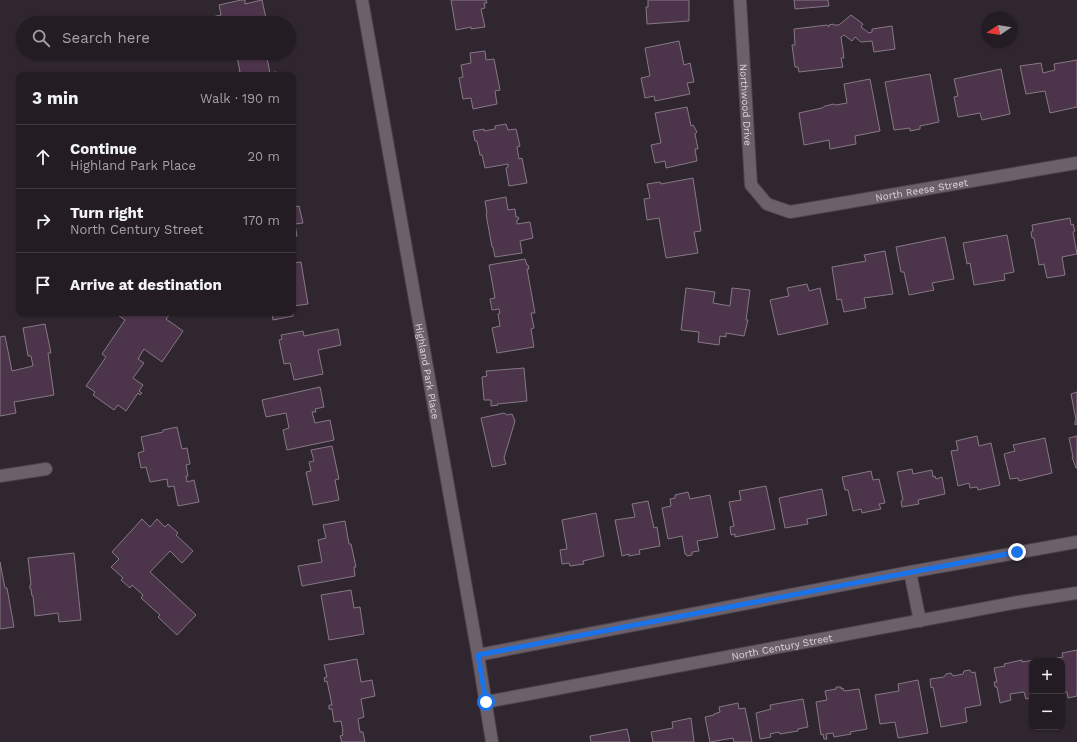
<!DOCTYPE html>
<html lang="en">
<head>
<meta charset="utf-8">
<style>
  body { margin:0; font-family:"Work Sans",sans-serif; background:#302930; color:#f1f3f6 }
  .controls { position:absolute; right:12px; bottom:12px; display:grid; overflow:hidden; border-radius:8px; box-shadow:0 1px 3px #0004 }
  .controls button { width:36px; height:36px; display:grid; place-items:center; padding:0; border:0; border-bottom:1px solid #413a41; background:#241c23; color:#f1f3f6; font:20px sans-serif }
  .compass { position:absolute; left:981px; top:12px; width:36px; height:36px; border-radius:50%; background:#241c23; box-shadow:0 1px 3px #0004; rotate:258deg }
  .stop { position:absolute; width:12px; height:12px; margin:-9px; border:3px solid #1a73e8; border-radius:50%; background:#fff }
  .stop.end { background:#1a73e8; border-color:#fff; box-shadow:0 1px 4px #0008 }
  .list { margin:0; padding:0; list-style:none }
  h2 { display:flex; justify-content:space-between; align-items:center; height:52px; margin:0; padding:0 16px; font-size:17px }
  h2 small { font-size:13px; font-weight:400; color:#a3a1a6 }
  .list li { display:grid; grid-template-columns:26px 1fr auto; gap:12px; align-items:center; box-sizing:border-box; height:64px; padding:0 16px; border-top:1px solid #413a41 }
  .list b { display:block; font-size:15px; white-space:nowrap }
  .list p { margin:0; font-size:13px; white-space:nowrap; color:#a3a1a6 }
  .list em { font-size:13px; font-style:normal; color:#a3a1a6 }
  .icon { flex:none; width:22px; height:22px; fill:none; stroke:currentColor; stroke-width:2; stroke-linecap:round; stroke-linejoin:round }
  .map { position:relative; flex:none; width:1077px; height:742px; overflow:hidden }
  .search { position:absolute; background:#241c23; box-shadow:0 1px 3px #0004; left:16px; top:16px; width:280px; height:44px; display:flex; align-items:center; gap:10px; box-sizing:border-box; padding:0 14px; border-radius:22px; color:#a3a1a6; font-size:15px }
  .panel { position:absolute; background:#241c23; box-shadow:0 1px 3px #0004; left:16px; top:72px; width:280px; height:244px; border-radius:8px }
  .map>svg:first-child { display:block }
  .building { fill:#4c344b; stroke:#857984 }
  .lines { fill:none; stroke-linecap:round; stroke-linejoin:round }
  .minor-casing { stroke:#4b434a; stroke-width:14 }
  .minor { stroke:#6c606b; stroke-width:12 }
  .route { stroke:#1a73e8; stroke-width:5 }
  .labels { text-anchor:middle; stroke-width:3; stroke-linejoin:round; paint-order:stroke }
  .street-label { font-size:10px; fill:#ddd6dc; stroke:#261d25 }
</style>
</head>
<body>
<div class="map">
<svg width="1077" height="742" viewBox="0 0 1077 742">
  <rect width="100%" height="100%" fill="#30262f"/>
  <g class="building">
    <polygon points="241,0 245,0 245,4 262,0 267,23 214,23 212,17 221,15 219,5"/>
    <polygon points="451,0 486,0 487,3 484,3 485,8 481,9 485,27 471,29 471,27 456,30"/>
    <polygon points="648,0 689,0 689,21 647,24 646,7 648,7"/>
    <polygon points="794,0 828,0 829,6 795,9"/>
    <polygon points="851,15 863,24 861,27 869,33 872,32 872,29 892,26 895,49 874,52 872,41 861,42 855,37 852,41 844,35 841,37 844,58 841,58 843,67 799,72 798,67 795,67 792,45 795,45 794,29 827,25 829,27 829,25 833,24 834,25 839,25"/>
    <polygon points="679,41 684,65 690,63 694,82 687,83 690,94 655,101 654,96 645,98 641,78 650,76 645,48"/>
    <polygon points="485,51 486,60 494,59 500,90 495,91 497,104 473,109 471,98 463,99 459,78 463,77 461,65 471,63 470,53"/>
    <polygon points="259,53 266,53 270,73 276,72 280,75 225,75 240,72 237,57"/>
    <polygon points="1077,60 1077,107 1050,113 1045,91 1026,94 1020,66 1041,63 1043,73 1055,70 1054,64"/>
    <polygon points="1001,69 1010,114 982,120 980,113 958,117 954,97 958,96 954,79"/>
    <polygon points="930,74 939,122 920,126 920,129 910,131 910,128 894,130 885,82"/>
    <polygon points="870,79 880,131 855,136 856,144 830,149 829,140 804,145 799,113 822,108 825,106 834,104 836,105 847,103 844,84"/>
    <polygon points="687,107 691,126 693,125 697,132 695,134 698,149 695,149 697,161 666,168 665,161 655,163 651,145 661,143 655,113"/>
    <polygon points="506,124 508,130 516,129 520,146 517,147 519,159 522,158 527,183 509,186 506,168 508,167 508,164 485,168 482,155 480,155 477,141 475,141 473,131 484,129 484,131 495,129 495,126"/>
    <polygon points="693,178 701,231 694,232 698,253 666,258 659,218 647,220 644,199 650,198 647,184 660,182 661,184"/>
    <polygon points="506,197 508,210 515,209 516,217 518,217 519,219 517,220 517,224 530,222 533,238 520,241 522,253 495,257 493,247 492,247 486,214 487,213 485,201"/>
    <polygon points="299,206 303,223 295,224 297,236 293,237 293,207"/>
    <polygon points="1070,218 1071,225 1073,224 1075,231 1073,232 1077,254 1062,257 1065,275 1047,278 1044,264 1039,265 1034,238 1032,238 1031,232 1033,231 1032,225"/>
    <polygon points="1007,235 1014,272 1004,274 1005,280 974,285 970,263 967,264 963,243"/>
    <polygon points="945,237 954,279 932,283 934,290 909,295 904,272 901,272 896,247"/>
    <polygon points="885,251 893,294 864,298 866,308 844,312 841,299 837,300 832,267 866,261 864,255"/>
    <polygon points="525,259 527,265 528,265 529,269 527,269 535,313 531,313 534,328 531,329 534,347 497,353 492,328 500,326 498,314 500,313 499,309 492,310 490,299 495,298 489,265"/>
    <polygon points="301,262 308,304 293,306 293,263"/>
    <polygon points="807,284 809,291 820,288 828,324 778,335 770,300 789,296 787,288"/>
    <polygon points="686,288 715,292 713,303 730,306 732,288 750,290 746,320 748,320 744,336 726,333 726,337 720,336 719,345 698,342 699,332 681,330"/>
    <polygon points="115,313 171,313 166,319 183,331 162,362 144,349 138,359 144,363 133,378 143,385 139,391 142,393 140,395 138,393 126,411 118,405 114,410 93,395 95,392 86,386 106,357 102,354 125,320"/>
    <polygon points="272,313 293,313 293,316 273,320"/>
    <polygon points="45,324 51,353 48,353 54,395 14,402 16,413 0,416 0,337 5,336 12,371 33,366 31,356 28,356 23,328"/>
    <polygon points="338,329 341,345 318,350 323,374 294,380 290,363 284,364 279,340 282,339 281,335 303,331 304,336"/>
    <polygon points="524,368 527,401 497,404 498,405 491,406 491,400 484,400 482,377 487,376 486,371"/>
    <polygon points="320,387 324,407 315,409 316,412 312,412 315,423 330,420 334,440 287,450 283,430 289,428 286,413 266,417 262,400"/>
    <polygon points="1077,392 1077,424 1075,425 1075,421 1076,420 1071,394"/>
    <polygon points="504,413 507,415 512,414 515,421 504,458 506,464 492,467 481,418"/>
    <polygon points="177,427 182,449 187,448 190,464 186,465 188,476 186,476 187,482 194,480 199,502 178,506 174,486 168,487 167,479 150,482 146,467 141,468 138,453 144,451 141,437 163,432 163,430"/>
    <polygon points="977,436 979,446 991,443 1000,485 978,490 977,487 970,488 969,483 958,486 951,451 958,450 956,441"/>
    <polygon points="1077,436 1077,468 1076,468 1072,457 1073,457 1069,438"/>
    <polygon points="1045,438 1052,473 1019,481 1018,478 1010,479 1004,454 1015,451 1013,445"/>
    <polygon points="332,446 339,479 335,480 339,500 313,505 306,472 311,471 309,462 314,461 311,450"/>
    <polygon points="912,469 913,474 932,470 933,477 935,476 936,479 942,477 945,494 918,500 919,504 902,507 901,501 903,500 897,472"/>
    <polygon points="871,471 873,480 879,479 885,503 879,504 881,509 862,513 861,509 853,511 848,490 845,490 842,477"/>
    <polygon points="766,486 775,529 735,537 735,534 731,535 730,527 734,526 729,502 741,500 739,491"/>
    <polygon points="822,489 827,515 807,519 808,524 785,528 779,498"/>
    <polygon points="688,492 690,499 710,495 718,537 697,541 699,551 692,552 692,555 687,556 686,554 685,554 682,536 668,539 662,508 671,506 670,499 675,498 675,495"/>
    <polygon points="648,501 654,528 657,527 660,546 639,550 640,554 629,556 629,554 622,556 615,520 635,517 632,504"/>
    <polygon points="596,513 604,556 583,561 584,564 570,566 569,563 562,564 560,550 567,549 562,520"/>
    <polygon points="142,519 150,527 157,519 165,527 168,524 178,533 176,535 193,551 182,563 170,551 150,572 196,615 177,635 158,617 160,615 141,598 143,595 132,585 130,588 121,580 123,578 111,567 119,559 112,552"/>
    <polygon points="345,521 349,544 351,544 356,567 354,567 355,576 302,586 298,566 322,562 318,540 326,538 323,525"/>
    <polygon points="74,553 81,620 59,622 58,613 35,616 33,596 32,596 31,589 30,589 30,585 31,585 28,558"/>
    <polygon points="0,562 5,588 7,588 14,627 0,629"/>
    <polygon points="351,590 354,608 360,607 364,634 329,640 321,595"/>
    <polygon points="1077,650 1077,696 1068,698 1067,692 1062,692 1062,661 1042,661 1063,657 1062,653"/>
    <polygon points="357,659 361,682 372,680 375,696 361,699 364,717 358,719 360,732 363,732 365,742 342,742 340,736 343,735 342,732 343,731 341,721 334,722 332,709 329,709 329,705 332,705 327,681 325,682 324,678 327,677 324,665"/>
    <polygon points="1022,660 1022,662 1034,660 1034,661 1032,661 1032,698 1026,699 1024,692 1010,694 1011,700 1000,703 997,687 995,687 994,682 997,682 994,668 1005,666 1004,664"/>
    <polygon points="970,670 972,673 975,672 981,705 965,708 967,722 941,727 933,687 931,688 930,679 944,677 946,674 951,673 953,676 963,674 964,671"/>
    <polygon points="918,680 928,733 898,738 895,722 880,724 875,695 899,691 898,684"/>
    <polygon points="836,687 841,687 841,689 843,688 844,691 859,689 867,729 850,732 851,734 834,737 833,733 826,734 827,739 824,739 823,734 821,735 816,702 827,700 825,691 836,689"/>
    <polygon points="803,699 808,727 798,729 798,731 780,734 779,732 770,734 771,737 760,739 756,713 771,709 770,705"/>
    <polygon points="738,703 739,709 745,708 752,742 734,742 733,738 710,742 705,717 714,715 714,714 720,712 719,707"/>
    <polygon points="691,718 694,742 653,742 651,732 673,728 672,722"/>
    <polygon points="627,729 630,742 591,742 590,736"/>
  </g>
  <g class="lines">
    <g class="minor-casing">
      <g id="minor">
        <path id="s1" d="M 362,0 L 478,655 L 492,742"/>
        <path id="s2" d="M 740,0 L 751,185 L 767,204 L 790,212 L 1077,163"/>
        <polyline points="0,476 46,469"/>
        <polyline points="910,572 920,621"/>
        <polyline points="478,655 910,572 1077,542"/>
        <path id="s3" d="M 486,702 L 1019,602 L 1077,593"/>
      </g>
    </g>
    <use href="#minor" class="minor"/>
  </g>
  <g class="lines">
    <polyline class="route" points="486,702 478,655 1017,552"/>
  </g>
  <g class="labels">
    <g class="street-label">
      <text dy="4" stroke="none"><textPath href="#s2" startOffset="105">Northwood Drive</textPath></text>
      <text dy="4" stroke="none"><textPath href="#s2" startOffset="368">North Reese Street</textPath></text>
      <text dy="4" stroke="none"><textPath href="#s1" startOffset="377">Highland Park Place</textPath></text>
      <text dy="4" stroke="none"><textPath href="#s3" startOffset="301">North Century Street</textPath></text>
    </g>
  </g>
</svg>
<div class="controls">
<button>+</button>
<button>−</button>
</div>
<svg class="compass" viewBox="-18 -18 36 36"><path d="M0-13l5 13h-10z" fill="#e53935"/><path d="M0 13l5-13h-10z" fill="#a3a1a6"/></svg>
<div class="stop" style="left:486px;top:702px"></div>
<div class="stop end" style="left:1017px;top:552px"></div>
<div class="search"><svg class="icon" aria-label="search" viewBox="0 0 24 24"><circle cx="10" cy="10" r="6"/><path d="M15 15l6 6"/></svg>Search here</div>
<section class="panel">
<h2>3 min<small>Walk · 190 m</small></h2>
<ul class="list">
<li><svg class="icon" aria-label="ahead" viewBox="0 0 24 24"><path d="M12 20V5M6 11l6-6 6 6"/></svg><div><b>Continue</b><p>Highland Park Place</p></div><em>20 m</em></li>
<li><svg class="icon" aria-label="right" viewBox="0 0 24 24"><path d="M7 20v-9h11M14 6l5 5-5 5"/></svg><div><b>Turn right</b><p>North Century Street</p></div><em>170 m</em></li>
<li><svg class="icon" aria-label="arrive" viewBox="0 0 24 24"><path d="M6 21V4h12l-3 4 3 4H6"/></svg><div><b>Arrive at destination</b></div></li>
</ul>
</section>
</div>
</body>
</html>
